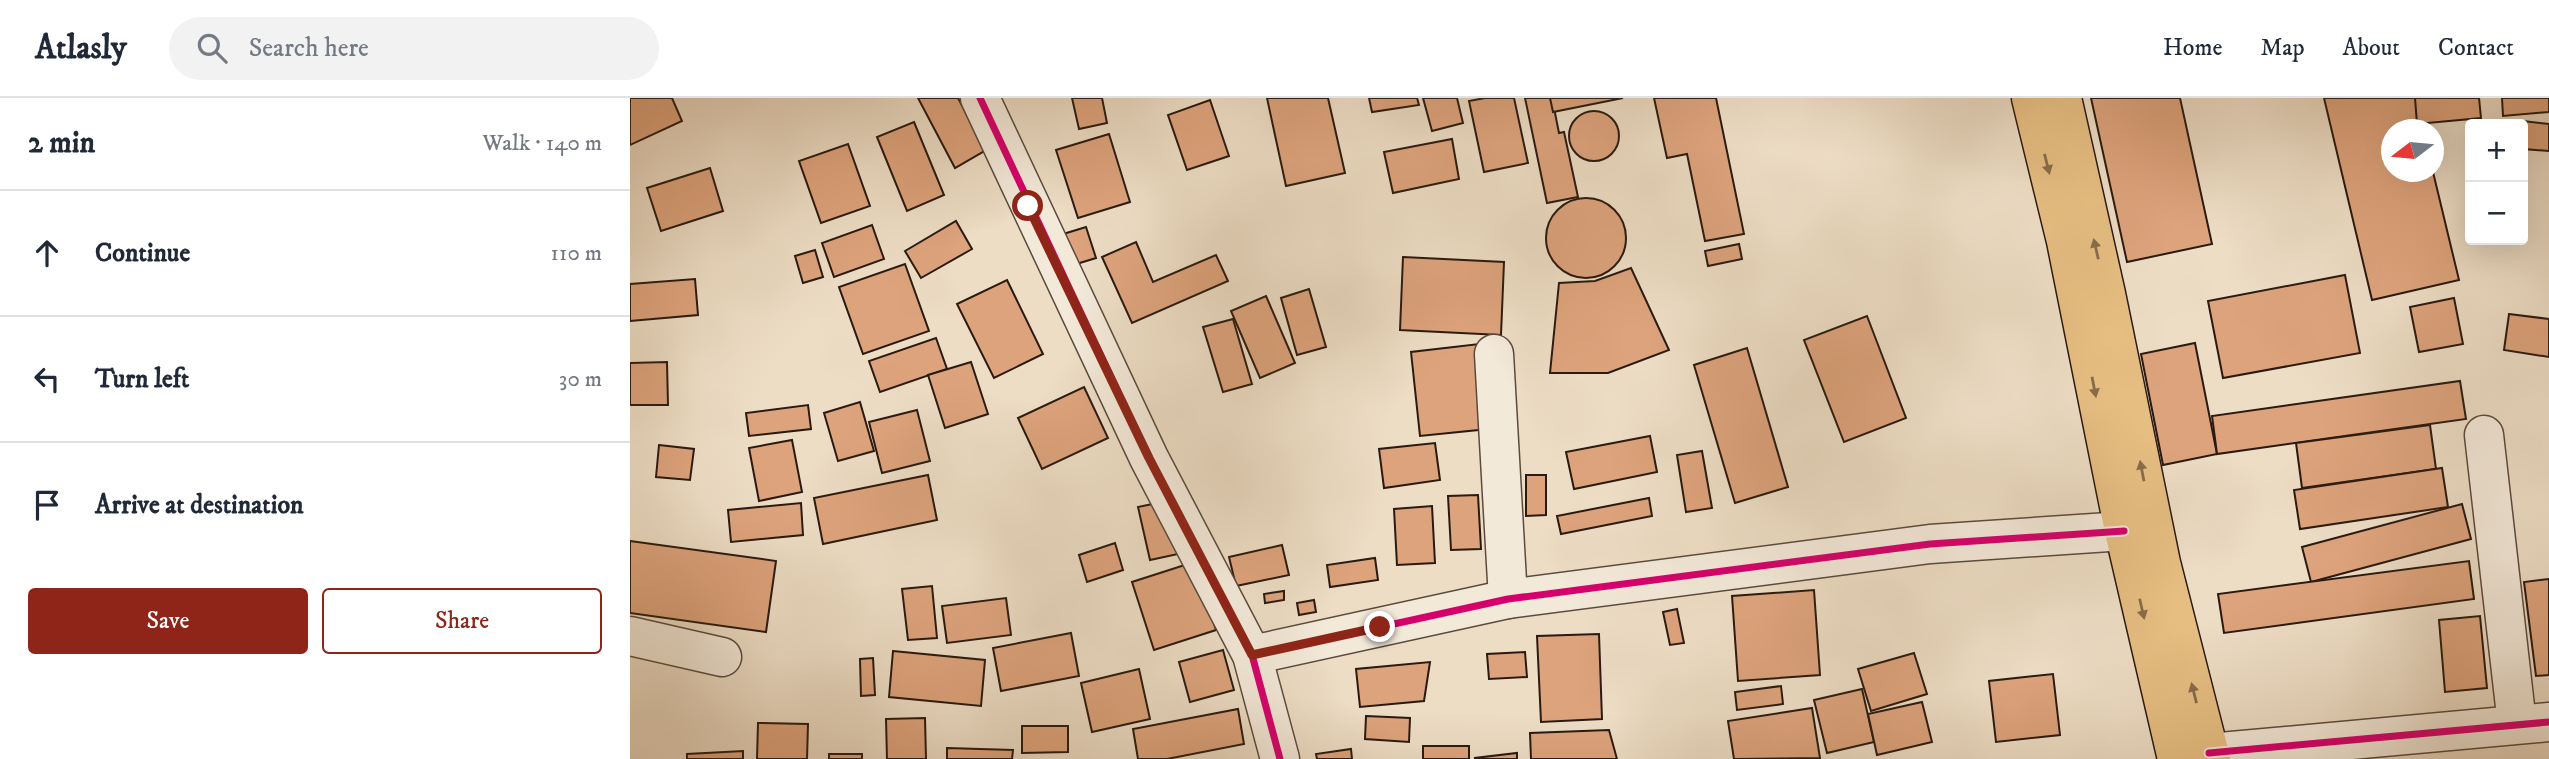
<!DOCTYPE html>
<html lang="en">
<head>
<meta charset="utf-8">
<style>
  body { margin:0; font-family:"IM FELL DW Pica",serif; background:#f2f2f3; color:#1f2937 }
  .controls { position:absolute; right:21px; top:21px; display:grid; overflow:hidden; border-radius:7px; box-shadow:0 7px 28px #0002 }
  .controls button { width:63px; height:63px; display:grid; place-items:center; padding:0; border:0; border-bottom:2px solid #e0e1e3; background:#fff; color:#1f2937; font:35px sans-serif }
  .compass { position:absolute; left:1751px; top:21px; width:63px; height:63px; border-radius:50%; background:#fff; box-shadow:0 7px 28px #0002; rotate:254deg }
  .stop { position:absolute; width:21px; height:21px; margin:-16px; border:5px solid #8f2418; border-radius:50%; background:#fff }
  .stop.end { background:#8f2418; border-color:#fff; box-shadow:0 2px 7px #0008 }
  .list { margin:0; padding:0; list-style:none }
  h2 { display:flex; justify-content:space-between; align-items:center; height:91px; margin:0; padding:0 28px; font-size:30px }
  h2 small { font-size:23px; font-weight:400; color:#747a83 }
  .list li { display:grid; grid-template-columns:46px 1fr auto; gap:21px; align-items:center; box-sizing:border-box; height:126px; padding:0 28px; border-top:2px solid #e0e1e3 }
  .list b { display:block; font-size:26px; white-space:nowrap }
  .list em { font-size:23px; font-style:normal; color:#747a83 }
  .actions { display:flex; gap:14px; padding:21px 28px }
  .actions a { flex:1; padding:16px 0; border:2px solid #8f2418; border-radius:7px; text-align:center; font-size:24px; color:#8f2418 }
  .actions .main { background:#8f2418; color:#fff }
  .icon { flex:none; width:38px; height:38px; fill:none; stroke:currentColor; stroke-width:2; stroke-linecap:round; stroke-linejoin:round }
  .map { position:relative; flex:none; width:1919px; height:661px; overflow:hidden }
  header { display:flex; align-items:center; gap:42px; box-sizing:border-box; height:98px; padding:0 35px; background:#fff; border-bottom:2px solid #e0e1e3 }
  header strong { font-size:33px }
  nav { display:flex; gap:38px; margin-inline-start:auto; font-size:24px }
  .search { width:490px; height:63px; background:#f2f2f3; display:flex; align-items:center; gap:18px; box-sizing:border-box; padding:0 24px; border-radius:38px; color:#747a83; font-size:26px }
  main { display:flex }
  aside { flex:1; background:#fff }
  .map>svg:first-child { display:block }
  .building { fill:#dda37c; stroke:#2a1a11; stroke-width:2 }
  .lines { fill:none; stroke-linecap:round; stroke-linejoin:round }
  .minor-casing { stroke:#5b4b3e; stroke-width:41 }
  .major-casing { stroke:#2a1a11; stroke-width:41 }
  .minor { stroke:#f3e9d9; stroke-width:38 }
  .major { stroke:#e6be82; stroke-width:38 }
  .cycleway-casing { stroke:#f3e9d9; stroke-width:11 }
  .cycleway { stroke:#d6006c; stroke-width:7 }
  .oneway { fill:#886c4a }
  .route { stroke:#8f2418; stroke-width:9 }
</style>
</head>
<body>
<header>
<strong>Atlasly</strong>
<div class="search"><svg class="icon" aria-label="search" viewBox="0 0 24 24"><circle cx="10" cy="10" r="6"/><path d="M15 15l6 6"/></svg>Search here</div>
<nav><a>Home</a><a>Map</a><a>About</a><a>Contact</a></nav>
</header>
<main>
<aside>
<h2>2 min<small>Walk · 140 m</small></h2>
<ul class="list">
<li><svg class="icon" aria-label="ahead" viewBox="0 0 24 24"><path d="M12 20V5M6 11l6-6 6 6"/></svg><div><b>Continue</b></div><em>110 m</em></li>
<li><svg class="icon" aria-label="left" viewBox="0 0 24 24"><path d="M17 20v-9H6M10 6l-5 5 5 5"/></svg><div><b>Turn left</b></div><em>30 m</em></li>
<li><svg class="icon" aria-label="arrive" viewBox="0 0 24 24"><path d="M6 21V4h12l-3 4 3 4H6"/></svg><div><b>Arrive at destination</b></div></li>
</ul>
<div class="actions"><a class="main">Save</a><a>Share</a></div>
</aside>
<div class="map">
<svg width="1919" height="661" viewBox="0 0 1919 661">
  <rect width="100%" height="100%" fill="#edddc5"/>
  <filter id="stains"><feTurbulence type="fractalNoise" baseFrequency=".00286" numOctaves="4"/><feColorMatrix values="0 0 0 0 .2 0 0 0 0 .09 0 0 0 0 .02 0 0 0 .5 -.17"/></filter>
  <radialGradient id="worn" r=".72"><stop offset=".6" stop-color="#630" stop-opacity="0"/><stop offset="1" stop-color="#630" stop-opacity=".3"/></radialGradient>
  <g class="building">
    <polygon points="0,0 42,0 52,23 0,47"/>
    <polygon points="288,0 328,0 356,52 325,70"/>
    <polygon points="442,0 472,0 477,25 449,31"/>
    <polygon points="637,0 698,0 715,75 656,88"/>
    <polygon points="739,0 787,0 789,7 742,14"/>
    <polygon points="793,0 827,0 833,25 802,33"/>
    <polygon points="855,0 884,0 898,65 854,74 839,3"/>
    <polygon points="895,0 922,0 929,35 934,34 948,99 917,105"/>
    <polygon points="920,0 993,0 923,14"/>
    <polygon points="1024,0 1086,0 1114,136 1075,143 1057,56 1037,60"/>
    <polygon points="1461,0 1550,0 1582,146 1497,164"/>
    <polygon points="1694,0 1786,0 1794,32 1762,32 1762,74 1803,74 1829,182 1742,202"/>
    <polygon points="1785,0 1849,0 1851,20 1787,26"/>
    <polygon points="1872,0 1919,0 1919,14 1873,18"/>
    <polygon points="580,2 599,58 557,72 538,17"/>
    <circle cx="964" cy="38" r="25"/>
    <polygon points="1893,23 1919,26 1919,53 1893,51"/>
    <polygon points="284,24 314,97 277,113 247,39"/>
    <polygon points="479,36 500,104 448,120 426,52"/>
    <polygon points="822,41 829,81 763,95 754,54"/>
    <polygon points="218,46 240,108 191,125 169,63"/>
    <polygon points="80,70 93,113 31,133 17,90"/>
    <circle cx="956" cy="140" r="40"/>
    <polygon points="326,123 342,151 291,180 275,153"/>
    <polygon points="242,127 254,161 204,179 192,145"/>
    <polygon points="456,129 466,160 440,168 430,137"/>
    <polygon points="506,144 523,184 586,157 598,183 502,225 472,159"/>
    <polygon points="1109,146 1112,161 1078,168 1075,153"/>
    <polygon points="185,152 193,179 173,185 165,158"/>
    <polygon points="773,159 874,164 871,237 770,232"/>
    <polygon points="275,166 299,233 233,256 209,189"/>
    <polygon points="1001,170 1039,252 978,275 920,275 929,185 965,183"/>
    <polygon points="1715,177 1730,255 1593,280 1578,203"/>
    <polygon points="65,181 68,217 0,223 0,186"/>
    <polygon points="377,182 413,256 364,280 327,206"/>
    <polygon points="679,191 696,249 667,257 651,200"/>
    <polygon points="636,198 665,265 630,280 601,213"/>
    <polygon points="1824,200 1833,246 1789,254 1780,209"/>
    <polygon points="1879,216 1919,221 1919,259 1874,252"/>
    <polygon points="1237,218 1276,320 1214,344 1174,242"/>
    <polygon points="603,221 622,286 593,294 573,229"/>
    <polygon points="306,240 317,271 250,294 239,263"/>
    <polygon points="1565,245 1587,356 1533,367 1511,256"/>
    <polygon points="849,246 858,331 790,338 781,254"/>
    <polygon points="1117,250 1158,389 1105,405 1064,267"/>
    <polygon points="37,264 38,307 0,307 0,265"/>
    <polygon points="341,264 358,316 315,330 298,277"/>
    <polygon points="1830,283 1836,321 1587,356 1582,318"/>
    <polygon points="454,289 478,340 412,371 388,320"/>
    <polygon points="230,304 244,353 208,363 194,315"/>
    <polygon points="178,307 181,331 119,338 116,315"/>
    <polygon points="287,312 300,363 252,375 239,324"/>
    <polygon points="1800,327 1806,371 1672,390 1666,345"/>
    <polygon points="1020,338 1027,374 944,391 936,354"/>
    <polygon points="162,342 172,394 129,403 119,350"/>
    <polygon points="805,345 810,382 754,390 749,351"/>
    <polygon points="29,347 64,351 60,382 26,379"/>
    <polygon points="1072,353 1082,410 1056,414 1047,357"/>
    <polygon points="1812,370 1818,409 1670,431 1664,392"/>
    <polygon points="298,377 307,422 193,446 184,400"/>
    <polygon points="896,377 916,377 916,417 896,418"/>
    <polygon points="848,397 851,451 821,452 818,398"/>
    <polygon points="1019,400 1022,418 931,436 927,418"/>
    <polygon points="537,403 548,456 520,462 508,409"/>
    <polygon points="171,405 173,437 101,444 98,412"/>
    <polygon points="1832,406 1841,441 1681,484 1672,449"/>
    <polygon points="802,408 805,465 767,467 764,411"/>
    <polygon points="0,443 146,463 136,534 0,515"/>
    <polygon points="485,445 493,472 457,484 449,457"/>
    <polygon points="652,447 659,477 606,488 599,459"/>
    <polygon points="745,460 748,482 700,489 697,467"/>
    <polygon points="1839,463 1844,501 1594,535 1588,496"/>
    <polygon points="564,464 586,532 524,552 502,484"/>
    <polygon points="1919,481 1919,577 1906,578 1894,484"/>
    <polygon points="302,488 307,540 278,542 272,491"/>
    <polygon points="1184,492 1190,577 1108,583 1102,498"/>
    <polygon points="654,493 654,502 635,505 634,496"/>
    <polygon points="376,500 381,537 317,545 312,508"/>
    <polygon points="684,502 686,514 669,517 667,505"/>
    <polygon points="1047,511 1054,545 1040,547 1033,514"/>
    <polygon points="1850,518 1857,590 1815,594 1809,522"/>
    <polygon points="441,535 449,578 371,593 363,550"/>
    <polygon points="969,536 972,621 911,624 907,538"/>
    <polygon points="593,552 604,592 560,604 549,564"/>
    <polygon points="263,553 355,562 351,608 259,599"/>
    <polygon points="895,554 897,579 859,581 857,556"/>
    <polygon points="1284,555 1297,596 1241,613 1228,571"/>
    <polygon points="243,560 245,597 231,598 230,561"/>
    <polygon points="800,564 794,603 730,609 726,571"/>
    <polygon points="509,571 520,621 462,634 451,585"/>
    <polygon points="1423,576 1430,637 1366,644 1359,583"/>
    <polygon points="1151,588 1153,606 1107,612 1105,594"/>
    <polygon points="1232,591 1244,644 1197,655 1184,602"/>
    <polygon points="1292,604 1302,644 1247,657 1238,616"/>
    <polygon points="1182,610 1190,660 1104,661 1098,623"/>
    <polygon points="608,611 614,646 537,661 508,661 503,631"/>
    <polygon points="736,618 780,620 779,644 735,641"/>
    <polygon points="295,620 296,661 257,661 256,621"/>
    <polygon points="128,625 178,626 177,661 127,661"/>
    <polygon points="392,628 438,628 438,654 392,655"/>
    <polygon points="979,632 987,661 901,661 900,635"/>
    <rect x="793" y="648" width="46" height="13"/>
    <polygon points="317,650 383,652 382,661 317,661"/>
    <polygon points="721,651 722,661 687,661 686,656"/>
    <polygon points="113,653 113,661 57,661 57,656"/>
    <polygon points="887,655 887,661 845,661 845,660"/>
    <rect x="199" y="656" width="33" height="5"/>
  </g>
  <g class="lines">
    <g class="minor-casing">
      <g id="minor">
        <polyline points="350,0 519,360 622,557 650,661"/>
        <polyline points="864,256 878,501"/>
        <polyline points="1854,337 1887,626"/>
        <polyline points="0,538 92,559"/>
        <polyline points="622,557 878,501 1300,446 1494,433"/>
        <polyline points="1579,655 1919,624"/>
      </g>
    </g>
    <g class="major-casing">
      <g id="major">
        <polyline points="1401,0 1436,143 1494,433 1547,661"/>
        <polyline points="1432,0 1476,196 1531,465 1581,661"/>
      </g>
    </g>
    <use href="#minor" class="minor"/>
    <use href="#major" class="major"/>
    <g class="cycleway-casing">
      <g id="cycleway">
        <polyline points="350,0 519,360 622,557 650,661"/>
        <polyline points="622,557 878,501 1300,446 1494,433"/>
        <polyline points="1579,655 1919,624"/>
      </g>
    </g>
    <use href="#cycleway" class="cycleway"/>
  </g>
  <defs><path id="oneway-solid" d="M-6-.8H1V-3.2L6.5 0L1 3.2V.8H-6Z" transform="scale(1.75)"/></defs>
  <g class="oneway">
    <use href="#oneway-solid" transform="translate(1417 66) rotate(76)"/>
    <use href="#oneway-solid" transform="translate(1466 151) rotate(-103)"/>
    <use href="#oneway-solid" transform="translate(1464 289) rotate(79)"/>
    <use href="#oneway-solid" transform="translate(1512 373) rotate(-101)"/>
    <use href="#oneway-solid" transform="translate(1512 511) rotate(77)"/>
    <use href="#oneway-solid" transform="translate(1564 595) rotate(-104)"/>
  </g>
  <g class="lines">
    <polyline class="route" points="398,108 519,360 622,557 750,529"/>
  </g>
  <rect width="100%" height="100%" filter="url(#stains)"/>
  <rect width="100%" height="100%" fill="url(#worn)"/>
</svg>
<div class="controls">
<button>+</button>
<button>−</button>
</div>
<svg class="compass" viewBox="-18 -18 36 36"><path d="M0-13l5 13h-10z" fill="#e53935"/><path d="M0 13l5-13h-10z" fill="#747a83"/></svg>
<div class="stop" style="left:398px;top:108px"></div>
<div class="stop end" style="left:750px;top:529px"></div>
</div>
</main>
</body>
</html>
